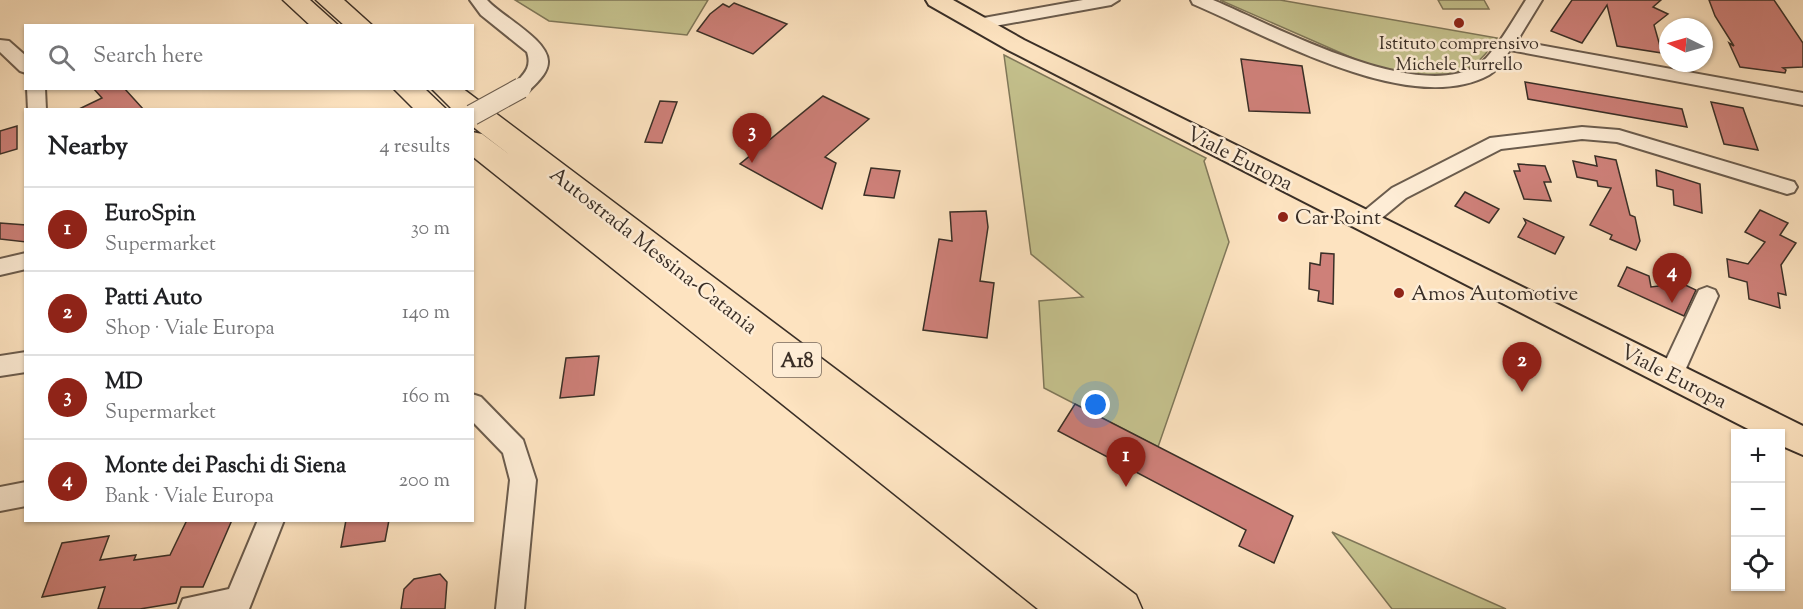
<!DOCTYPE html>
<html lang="en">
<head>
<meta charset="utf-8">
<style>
  body { margin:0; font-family:"Sorts Mill Goudy",serif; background:#f2f2f2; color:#202124 }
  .controls { position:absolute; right:18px; bottom:18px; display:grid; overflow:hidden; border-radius:0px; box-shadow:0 2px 4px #0004 }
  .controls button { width:54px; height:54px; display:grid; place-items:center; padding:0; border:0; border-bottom:2px solid #e0e0e0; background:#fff; color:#202124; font:30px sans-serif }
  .compass { position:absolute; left:1659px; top:18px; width:54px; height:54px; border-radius:50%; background:#fff; box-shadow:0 2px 4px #0004; rotate:275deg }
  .you { position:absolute; left:1096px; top:405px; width:21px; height:21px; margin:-15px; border:4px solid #fff; border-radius:50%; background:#1a73e8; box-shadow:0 0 0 9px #1a73e833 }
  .badge { display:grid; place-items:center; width:39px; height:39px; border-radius:50%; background:#8f2418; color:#fff; font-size:20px; font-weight:700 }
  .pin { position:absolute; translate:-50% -50px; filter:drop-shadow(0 2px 3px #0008) }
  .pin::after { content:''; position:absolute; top:32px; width:21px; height:18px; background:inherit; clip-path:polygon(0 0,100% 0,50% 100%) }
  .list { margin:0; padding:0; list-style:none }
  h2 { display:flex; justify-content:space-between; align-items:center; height:78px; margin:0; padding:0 24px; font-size:26px }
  h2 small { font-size:20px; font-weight:400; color:#757577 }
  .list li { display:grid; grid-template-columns:39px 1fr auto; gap:18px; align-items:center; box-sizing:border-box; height:84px; padding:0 24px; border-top:2px solid #e0e0e0 }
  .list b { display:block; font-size:22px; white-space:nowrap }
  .list p { margin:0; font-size:20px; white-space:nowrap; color:#757577 }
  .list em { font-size:20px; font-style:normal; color:#757577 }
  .icon { flex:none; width:33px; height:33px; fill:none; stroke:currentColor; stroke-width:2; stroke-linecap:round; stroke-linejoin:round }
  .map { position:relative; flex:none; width:1803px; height:609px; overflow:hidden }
  .search { position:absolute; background:#fff; box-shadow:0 2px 4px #0004; left:24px; top:24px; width:450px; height:66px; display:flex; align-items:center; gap:15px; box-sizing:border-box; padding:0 21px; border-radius:0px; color:#757577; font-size:22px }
  .panel { position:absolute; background:#fff; box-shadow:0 2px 4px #0004; left:24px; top:108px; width:450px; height:414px; border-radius:0px }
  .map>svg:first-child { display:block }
  .green { fill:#c5c28e; stroke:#80785a; stroke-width:1.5 }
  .building { fill:#ce8079; stroke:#3a2f27; stroke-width:1.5 }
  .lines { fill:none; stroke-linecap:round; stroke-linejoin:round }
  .minor-casing { stroke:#6b5c4d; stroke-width:4 }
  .major-casing { stroke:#3a2f27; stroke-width:4 }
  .highway-casing { stroke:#3a2f27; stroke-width:3 }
  .minor { fill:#feedd6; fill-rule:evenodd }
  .major { fill:#fde3c0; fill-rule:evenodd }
  .highway { fill:#fde3c0; fill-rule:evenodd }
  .minor-bridge-casing { stroke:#6b5c4d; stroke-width:22; stroke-linecap:butt }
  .minor-bridge { stroke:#feedd6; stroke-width:20 }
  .poi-dot { fill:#8f2418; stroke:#feedd6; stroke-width:2 }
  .labels { text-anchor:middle; stroke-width:5; stroke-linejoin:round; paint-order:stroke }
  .far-poi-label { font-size:18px; fill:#3a2f27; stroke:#feedd6 }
  .shield { fill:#feedd6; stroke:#75685c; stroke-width:1.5 }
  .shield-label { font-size:20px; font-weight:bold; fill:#3a2f27 }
  .street-label { font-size:21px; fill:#3a2f27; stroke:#feedd6 }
  .poi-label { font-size:21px; fill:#3a2f27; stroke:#feedd6; text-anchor:start }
</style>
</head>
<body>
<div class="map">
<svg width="1803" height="609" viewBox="0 0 1803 609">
  <rect width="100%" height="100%" fill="#fde3c0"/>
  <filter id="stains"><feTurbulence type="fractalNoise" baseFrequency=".00333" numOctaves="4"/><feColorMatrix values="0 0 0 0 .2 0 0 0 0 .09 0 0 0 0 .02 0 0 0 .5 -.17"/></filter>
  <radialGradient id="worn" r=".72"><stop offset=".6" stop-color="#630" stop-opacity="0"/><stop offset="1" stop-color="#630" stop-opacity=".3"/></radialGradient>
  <g class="green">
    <polygon points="515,0 708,0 687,35 549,21"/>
    <path d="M 1220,0 L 1280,0 L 1497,38 C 1490,48 1483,59 1472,66 C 1442,86 1388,71 1357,60 Z"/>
    <polygon points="1438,0 1484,0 1489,9 1443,9"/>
    <polygon points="1004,55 1206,158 1204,161 1229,242 1158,447 1044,388 1039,301 1083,297 1031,254"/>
    <polygon points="1332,532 1506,609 1392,609"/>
  </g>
  <g class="building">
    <polygon points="1572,0 1661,0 1653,7 1668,14 1654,25 1662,53 1617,46 1607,5 1582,43 1551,31"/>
    <polygon points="1709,0 1774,0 1803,43 1803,67 1783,68 1786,70 1785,73 1740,67 1729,43 1734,46 1715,16"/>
    <polygon points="734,3 787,24 753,54 697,31 710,14 723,4 729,7"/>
    <polygon points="1241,59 1302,66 1310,113 1249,111"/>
    <polygon points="1525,82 1682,109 1687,127 1528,99"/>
    <polygon points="93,88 124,88 144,110 77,110 102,98"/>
    <polygon points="823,96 869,119 825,157 836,163 822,209 740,164"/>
    <polygon points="660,101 677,102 662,143 645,142"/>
    <polygon points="1711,102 1743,108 1758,150 1724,144"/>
    <polygon points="17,126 17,149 0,154 0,131"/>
    <polygon points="1595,156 1616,160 1630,215 1635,217 1640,241 1636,250 1610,239 1612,235 1590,225 1611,188 1598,186 1597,181 1577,177 1573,161 1597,166"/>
    <polygon points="1518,164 1545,166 1551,182 1544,182 1551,201 1524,199 1514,171 1520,171"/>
    <polygon points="871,168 900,171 894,198 864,195"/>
    <polygon points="1656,170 1700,184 1702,213 1674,205 1673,190 1657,186"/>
    <polygon points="1465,192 1499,209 1489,223 1455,206"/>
    <polygon points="1760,210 1788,223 1780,235 1796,243 1781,265 1786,295 1778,293 1780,308 1749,299 1747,282 1729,277 1727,259 1748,264 1765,242 1745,232"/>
    <polygon points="986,211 988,227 980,281 994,283 987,338 923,330 939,239 952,241 950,212"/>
    <polygon points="1524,219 1564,237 1555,254 1518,237 1526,223"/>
    <polygon points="0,223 26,225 26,242 0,239"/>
    <polygon points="1321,253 1334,254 1333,304 1318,301 1319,291 1309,289 1310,263 1320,265"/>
    <polygon points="1627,267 1649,276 1651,287 1667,285 1676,289 1679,282 1696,290 1684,316 1618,286"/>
    <polygon points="599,356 594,395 560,398 566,358"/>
    <polygon points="1075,404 1293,516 1274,563 1239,546 1246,530 1058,431"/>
    <polygon points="187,520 232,520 203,587 181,587 176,603 140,609 98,609 105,587 42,597 62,543 109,536 100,560 136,555 134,560 170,555"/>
    <polygon points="346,520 389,520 385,541 341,547"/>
    <polygon points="440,574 447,582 445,609 401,609 404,589 414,579"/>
  </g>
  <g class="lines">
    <g class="minor-casing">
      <g id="minor">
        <path d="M 470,0 L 487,0 C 501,16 549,40 548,62 C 548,74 535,84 528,92 L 514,92 L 512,88 C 521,75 533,70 527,52 L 481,15 Z"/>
        <polygon points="1083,0 1119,0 1111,5 978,29 972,28 969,24 972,20 978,19"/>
        <path d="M 1191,0 L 1213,0 C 1275,26 1415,103 1477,66 C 1493,56 1515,17 1526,0 L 1542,0 L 1517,41 L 1803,93 L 1803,105 L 1510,50 C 1504,59 1498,70 1489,75 C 1410,118 1269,36 1193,4 Z"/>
        <polygon points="0,40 9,41 26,56 26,73 20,71 0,52"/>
        <polygon points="27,88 45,88 46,110 28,110"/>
        <polygon points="1582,127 1619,130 1794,182 1797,187 1794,192 1787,194 1617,142 1582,139 1501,149 1406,198 1372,226 1365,229 1358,226 1355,221 1358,216 1392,188 1490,138"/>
        <polygon points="26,253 26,269 0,275 0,259"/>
        <polygon points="1707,287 1715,290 1718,296 1683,375 1679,382 1671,385 1663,382 1659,375 1696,296 1699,290"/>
        <polygon points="26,352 26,372 0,376 0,356"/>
        <polygon points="472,394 481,397 523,440 536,480 524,609 496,609 510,480 503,453 472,421"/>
        <polygon points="26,482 26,506 0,511 0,487"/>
        <polygon points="258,520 284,520 249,609 179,609 183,599 229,589"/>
      </g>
    </g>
    <g class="major-casing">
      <polygon id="major" points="926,0 953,0 1024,40 1803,426 1803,455 1780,445 1780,434 1758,434 1008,50 929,5"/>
    </g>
    <g class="highway-casing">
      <g id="highway">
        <polygon points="283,0 310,0 339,26 311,26"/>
        <polygon points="316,0 344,0 373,26 345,26"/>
        <polygon points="393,88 424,88 447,110 415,110"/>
        <polygon points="431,88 462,88 1136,595 1142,609 1038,609 472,156 472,132 482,134 539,177 472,126 472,110 453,110"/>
      </g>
    </g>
    <use href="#minor" class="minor"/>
    <use href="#major" class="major"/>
    <use href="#highway" class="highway"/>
    <g class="minor-bridge-casing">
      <polyline id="minor-bridge" points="472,115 521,88"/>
    </g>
    <use href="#minor-bridge" class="minor-bridge"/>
  </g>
  <g class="poi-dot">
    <circle cx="1459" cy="23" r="6"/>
    <circle cx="1283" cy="217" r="6"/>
    <circle cx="1399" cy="293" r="6"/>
  </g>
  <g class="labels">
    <g class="far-poi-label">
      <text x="1459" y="49">Istituto comprensivo<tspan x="1459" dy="21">Michele Purrello</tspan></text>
    </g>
    <rect class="shield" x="773" y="343" width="48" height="34" rx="4.5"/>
    <g class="shield-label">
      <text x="797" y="367">A18</text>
    </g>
    <g class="street-label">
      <text transform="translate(1240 158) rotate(27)" y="7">Viale Europa</text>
      <text transform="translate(654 250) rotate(38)" y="7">Autostrada Messina-Catania</text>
      <text transform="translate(1674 376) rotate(27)" y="7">Viale Europa</text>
    </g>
    <g class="poi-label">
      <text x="1295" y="224">Car Point</text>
      <text x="1411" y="300">Amos Automotive</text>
    </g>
  </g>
  <rect width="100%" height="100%" filter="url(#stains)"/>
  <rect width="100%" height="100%" fill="url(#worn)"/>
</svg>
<div class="controls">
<button>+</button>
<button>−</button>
<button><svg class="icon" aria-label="locate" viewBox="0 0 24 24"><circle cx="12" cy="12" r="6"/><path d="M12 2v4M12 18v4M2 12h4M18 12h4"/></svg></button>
</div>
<svg class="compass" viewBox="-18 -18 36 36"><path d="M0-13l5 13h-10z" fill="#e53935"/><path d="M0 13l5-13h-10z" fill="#757577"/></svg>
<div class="you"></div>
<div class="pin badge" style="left:1126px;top:487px">1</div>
<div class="pin badge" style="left:1522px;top:392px">2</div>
<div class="pin badge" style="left:752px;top:163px">3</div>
<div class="pin badge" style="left:1672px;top:303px">4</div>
<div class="search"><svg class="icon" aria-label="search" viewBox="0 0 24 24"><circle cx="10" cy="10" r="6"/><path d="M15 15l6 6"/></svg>Search here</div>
<section class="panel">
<h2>Nearby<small>4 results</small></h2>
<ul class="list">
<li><span class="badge">1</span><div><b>EuroSpin</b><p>Supermarket</p></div><em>30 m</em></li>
<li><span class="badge">2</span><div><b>Patti Auto</b><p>Shop · Viale Europa</p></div><em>140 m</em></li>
<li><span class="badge">3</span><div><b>MD</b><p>Supermarket</p></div><em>160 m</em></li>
<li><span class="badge">4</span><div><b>Monte dei Paschi di Siena</b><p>Bank · Viale Europa</p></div><em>200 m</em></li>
</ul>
</section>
</div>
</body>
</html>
